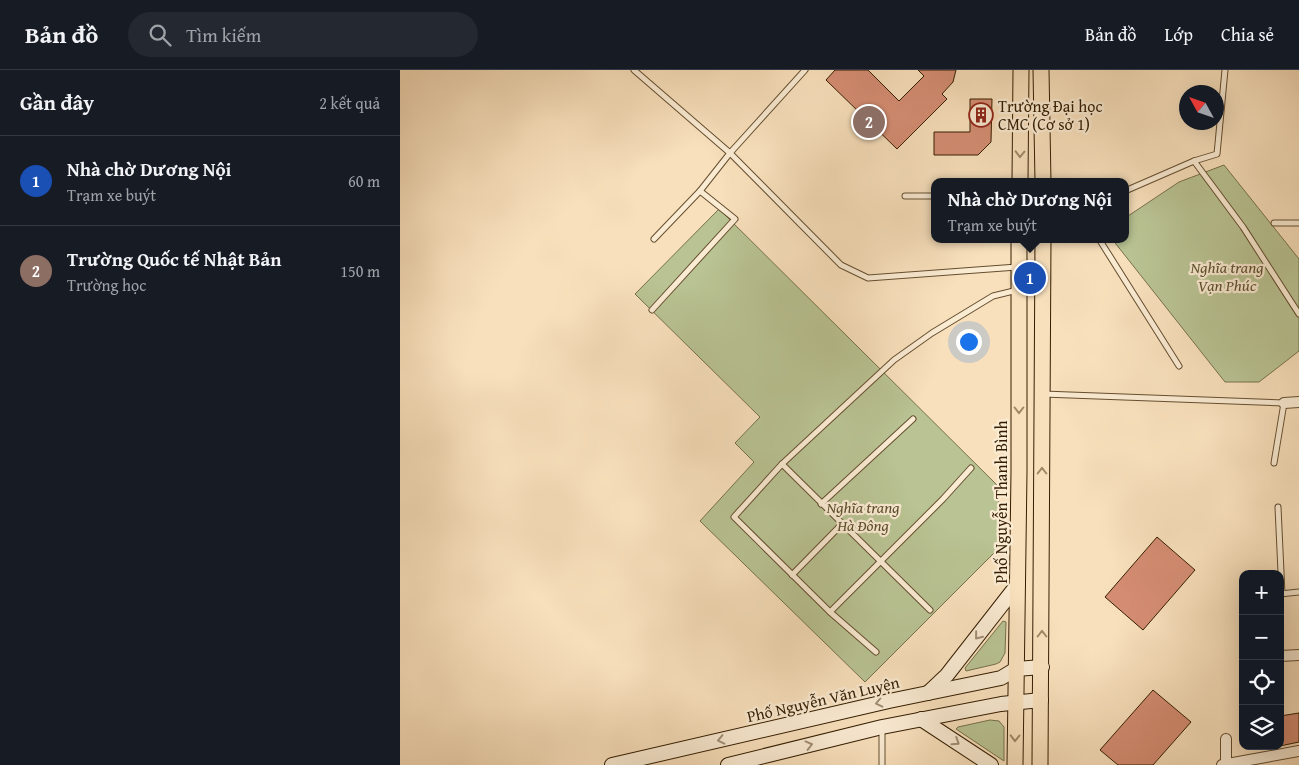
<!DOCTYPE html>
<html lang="vi">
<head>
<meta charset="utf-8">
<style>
  body { margin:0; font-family:"Gentium Book Plus",serif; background:#242831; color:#f1f3f6 }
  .controls { position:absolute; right:15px; bottom:15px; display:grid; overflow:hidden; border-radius:10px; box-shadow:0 5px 20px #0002 }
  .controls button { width:45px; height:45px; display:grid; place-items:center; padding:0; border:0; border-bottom:1px solid #363941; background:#171b24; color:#f1f3f6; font:25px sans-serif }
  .compass { position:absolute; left:779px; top:15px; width:45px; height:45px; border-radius:50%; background:#171b24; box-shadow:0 5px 20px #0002; rotate:310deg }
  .you { position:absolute; left:568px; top:271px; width:18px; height:18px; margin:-12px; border:4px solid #fff; border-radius:50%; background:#1a73e8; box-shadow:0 0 0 8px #1a73e833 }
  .badge { display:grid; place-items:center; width:32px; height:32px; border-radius:50%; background:#db2777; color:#fff; font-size:16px; font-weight:700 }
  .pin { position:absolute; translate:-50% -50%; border:2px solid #fff; box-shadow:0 1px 5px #0006 }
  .popup { position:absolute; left:531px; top:108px; width:198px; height:65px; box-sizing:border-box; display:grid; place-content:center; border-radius:10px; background:#171b24; filter:drop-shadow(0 1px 4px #0005); font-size:16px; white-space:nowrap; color:#9ea1a6 }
  .popup b { font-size:19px; color:#f1f3f6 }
  .popup::after { content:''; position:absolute; left:50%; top:100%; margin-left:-10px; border:10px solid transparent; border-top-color:#171b24 }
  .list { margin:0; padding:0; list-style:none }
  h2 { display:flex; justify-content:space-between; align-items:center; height:65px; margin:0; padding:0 20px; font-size:21px }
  h2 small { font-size:16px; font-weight:400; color:#9ea1a6 }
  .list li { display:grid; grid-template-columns:32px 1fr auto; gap:15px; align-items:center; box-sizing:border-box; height:90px; padding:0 20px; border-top:1px solid #363941 }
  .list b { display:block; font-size:19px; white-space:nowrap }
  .list p { margin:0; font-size:16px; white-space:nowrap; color:#9ea1a6 }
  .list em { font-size:16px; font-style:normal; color:#9ea1a6 }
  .icon { flex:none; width:28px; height:28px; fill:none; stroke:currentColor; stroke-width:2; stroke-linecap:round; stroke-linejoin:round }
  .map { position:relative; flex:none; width:899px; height:695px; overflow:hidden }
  header { display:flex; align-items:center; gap:30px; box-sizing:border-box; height:70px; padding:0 25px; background:#171b24; border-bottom:1px solid #363941 }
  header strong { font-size:24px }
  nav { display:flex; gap:28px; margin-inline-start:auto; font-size:18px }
  .search { width:350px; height:45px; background:#242831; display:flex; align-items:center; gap:12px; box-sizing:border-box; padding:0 18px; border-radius:28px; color:#9ea1a6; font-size:19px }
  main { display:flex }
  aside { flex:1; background:#171b24 }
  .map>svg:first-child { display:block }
  .green { fill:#b9c393; stroke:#76704a }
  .building { fill:#d58d73; stroke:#341d00 }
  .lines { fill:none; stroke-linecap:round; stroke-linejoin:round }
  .service-casing { stroke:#654e2f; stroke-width:7 }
  .minor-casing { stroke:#654e2f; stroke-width:12 }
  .secondary-casing { stroke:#341d00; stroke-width:16 }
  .primary-casing { stroke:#341d00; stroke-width:17 }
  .service { stroke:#faebd3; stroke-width:5 }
  .minor { stroke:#faebd3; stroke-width:10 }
  .secondary { stroke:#faebd3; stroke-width:14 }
  .primary { stroke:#f8e0bc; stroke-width:15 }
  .oneway { stroke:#a08867 }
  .oneway2 { stroke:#a18e74 }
  .labels { text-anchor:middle; stroke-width:4.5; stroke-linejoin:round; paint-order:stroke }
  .poi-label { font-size:16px; fill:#341d00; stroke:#faebd3; text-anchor:start }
  .park-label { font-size:16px; font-style:italic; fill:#5c4f2c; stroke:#faebd3 }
  .street-label { font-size:16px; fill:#341d00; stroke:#faebd3 }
</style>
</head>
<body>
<header>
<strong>Bản đồ</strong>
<div class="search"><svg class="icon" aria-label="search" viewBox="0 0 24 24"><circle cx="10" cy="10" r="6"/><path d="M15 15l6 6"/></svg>Tìm kiếm</div>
<nav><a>Bản đồ</a><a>Lớp</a><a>Chia sẻ</a></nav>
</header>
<main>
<aside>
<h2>Gần đây<small>2 kết quả</small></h2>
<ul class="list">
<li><span class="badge" style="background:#1a4fb4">1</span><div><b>Nhà chờ Dương Nội</b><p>Trạm xe buýt</p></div><em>60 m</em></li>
<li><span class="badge" style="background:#8d6e63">2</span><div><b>Trường Quốc tế Nhật Bản</b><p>Trường học</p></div><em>150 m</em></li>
</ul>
</aside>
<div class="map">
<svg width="899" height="695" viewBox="0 0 899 695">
  <rect width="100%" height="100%" fill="#f8e0bc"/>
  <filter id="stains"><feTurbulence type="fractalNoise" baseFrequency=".004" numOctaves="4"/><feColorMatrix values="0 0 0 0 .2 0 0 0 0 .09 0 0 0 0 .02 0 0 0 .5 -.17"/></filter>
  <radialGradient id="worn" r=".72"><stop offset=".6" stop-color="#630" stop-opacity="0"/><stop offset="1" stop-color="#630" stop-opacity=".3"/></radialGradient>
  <g class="green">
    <polygon points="824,95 899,189 899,281 859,312 825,312 712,169 725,169 725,148 779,112"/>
    <polygon points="319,139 599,417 598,479 465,612 300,451 354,392 335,373 360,347 235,224"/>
    <polygon points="603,551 606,552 605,583 600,592 596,594 566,601 565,598"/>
    <polygon points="590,650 599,651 604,657 604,691 556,659 558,657"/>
  </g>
  <g class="building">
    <polygon points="435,0 468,0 499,31 524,6 518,0 556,0 553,12 542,24 547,29 497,79 426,10"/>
    <polygon points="570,29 592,29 591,72 578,85 534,85 534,62 570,62"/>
    <polygon points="757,467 795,500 743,560 705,527"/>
    <polygon points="753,620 791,652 753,695 718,695 700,680"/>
    <polygon points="899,643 899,672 880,676 880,646"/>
  </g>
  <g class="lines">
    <g class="service-casing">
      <g id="service">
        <polyline points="234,0 330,83 441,195 468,208 617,197"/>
        <polyline points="794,91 843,157 899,244"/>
        <polyline points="725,121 794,91 817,84 825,0"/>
        <polyline points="505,126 535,126"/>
        <polyline points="874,153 899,153"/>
        <polyline points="254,169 300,121 330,83 405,0"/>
        <polyline points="699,169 779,296"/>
        <polyline points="252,240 335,149 300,121"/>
        <polyline points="643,324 884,333 874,393"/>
        <polyline points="382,394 494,290 532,263 593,226 618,220"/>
        <polyline points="421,434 513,349"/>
        <polyline points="878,437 882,524"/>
        <polyline points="392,505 442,454"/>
        <polyline points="880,524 899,522"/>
        <polyline points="430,542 543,429 571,398"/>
        <polyline points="476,582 430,542 334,447 382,394 530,540"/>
        <polyline points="482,658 482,695"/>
      </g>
    </g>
    <g class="minor-casing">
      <g id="minor">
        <polyline points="884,333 899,332"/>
        <polyline points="880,586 899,585"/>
        <polyline points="826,669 826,695"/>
        <polyline points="822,695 899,681"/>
      </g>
    </g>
    <g class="secondary-casing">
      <g id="secondary">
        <polyline points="528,623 547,605 618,514"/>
        <polyline points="521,649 591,695"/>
        <polyline points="212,695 489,631 601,608 616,599 642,597"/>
        <polyline points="328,695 482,657 601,634 641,630"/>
      </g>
    </g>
    <g class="primary-casing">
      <g id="primary">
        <polyline points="641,0 643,112"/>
        <polyline points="620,112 621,0"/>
        <polyline points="615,695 619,402 619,169"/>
        <polyline points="640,695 643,169"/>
      </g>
    </g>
    <use href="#service" class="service"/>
    <use href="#minor" class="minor"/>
    <use href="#secondary" class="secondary"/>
    <use href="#primary" class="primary"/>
  </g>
  <defs><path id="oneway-chevron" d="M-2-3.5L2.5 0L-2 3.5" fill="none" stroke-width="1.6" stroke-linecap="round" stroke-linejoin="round" transform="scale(1.25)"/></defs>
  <g class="oneway">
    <use href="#oneway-chevron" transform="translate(620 84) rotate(91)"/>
    <use href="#oneway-chevron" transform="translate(619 340) rotate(90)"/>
    <use href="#oneway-chevron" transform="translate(642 401) rotate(-90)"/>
    <use href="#oneway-chevron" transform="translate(642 564) rotate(-90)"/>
    <use href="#oneway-chevron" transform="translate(615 668) rotate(91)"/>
  </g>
  <g class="oneway2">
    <use href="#oneway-chevron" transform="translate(578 566) rotate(129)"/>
    <use href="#oneway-chevron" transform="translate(479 633) rotate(167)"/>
    <use href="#oneway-chevron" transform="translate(321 670) rotate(167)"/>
    <use href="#oneway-chevron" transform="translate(556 672) rotate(33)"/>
    <use href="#oneway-chevron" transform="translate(409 675) rotate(-14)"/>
  </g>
  <defs>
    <g id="building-ring" transform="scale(1.25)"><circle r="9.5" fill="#faebd3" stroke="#8f2418" stroke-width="1.5"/><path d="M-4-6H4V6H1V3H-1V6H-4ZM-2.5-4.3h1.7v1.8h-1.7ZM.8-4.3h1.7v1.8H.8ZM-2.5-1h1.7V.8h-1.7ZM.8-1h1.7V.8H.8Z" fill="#8f2418"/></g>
  </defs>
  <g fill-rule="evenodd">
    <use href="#building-ring" x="581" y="45"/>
  </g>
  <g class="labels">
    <g class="poi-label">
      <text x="598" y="42">Trường Đại học<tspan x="598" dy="18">CMC (Cơ sở 1)</tspan></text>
    </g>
    <g class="park-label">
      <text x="827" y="203">Nghĩa trang<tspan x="827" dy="18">Vạn Phúc</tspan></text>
      <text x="463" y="443">Nghĩa trang<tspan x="463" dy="18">Hà Đông</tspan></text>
    </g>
    <g class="street-label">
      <text transform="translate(601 432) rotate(-90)" y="6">Phố Nguyễn Thanh Bình</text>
      <text transform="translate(423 629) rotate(-13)" y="6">Phố Nguyễn Văn Luyện</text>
    </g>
  </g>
  <rect width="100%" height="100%" filter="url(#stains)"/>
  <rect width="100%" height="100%" fill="url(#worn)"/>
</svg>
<div class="controls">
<button>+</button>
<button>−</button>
<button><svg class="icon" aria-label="locate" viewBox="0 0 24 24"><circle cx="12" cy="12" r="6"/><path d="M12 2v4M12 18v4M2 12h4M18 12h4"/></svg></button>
<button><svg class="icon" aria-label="layers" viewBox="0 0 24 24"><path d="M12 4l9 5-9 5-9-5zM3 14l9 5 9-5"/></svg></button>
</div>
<svg class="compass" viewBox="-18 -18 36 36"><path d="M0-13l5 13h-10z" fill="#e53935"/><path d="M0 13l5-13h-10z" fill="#9ea1a6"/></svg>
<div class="you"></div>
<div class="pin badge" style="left:630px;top:208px;background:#1a4fb4">1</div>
<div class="popup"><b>Nhà chờ Dương Nội</b>Trạm xe buýt</div>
<div class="pin badge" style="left:469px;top:52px;background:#8d6e63">2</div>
</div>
</main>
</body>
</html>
